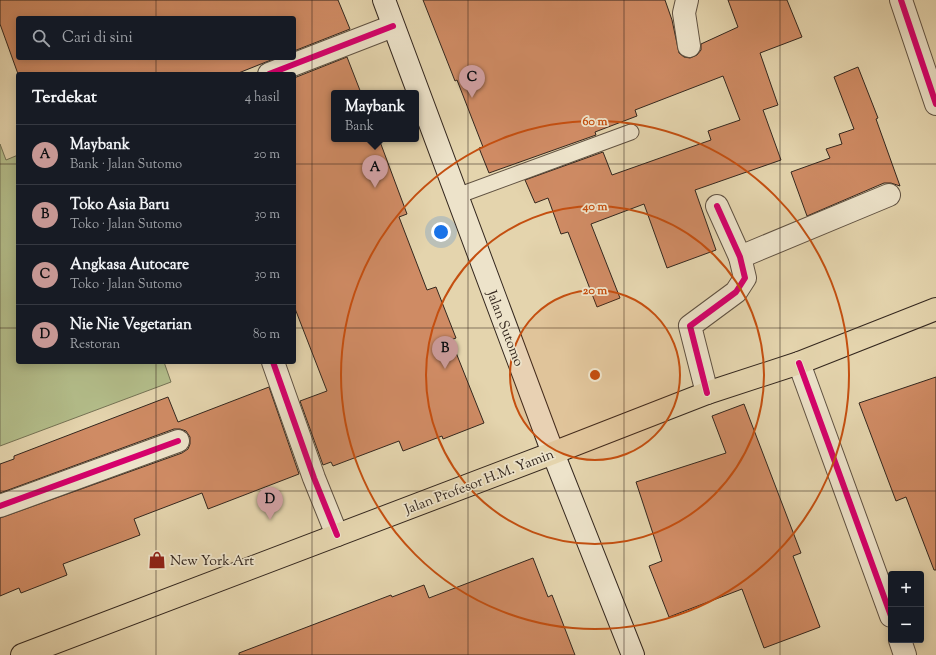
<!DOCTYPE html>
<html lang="id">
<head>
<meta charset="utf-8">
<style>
  body { margin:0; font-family:"Sorts Mill Goudy",serif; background:#242831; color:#f1f3f6 }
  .controls { position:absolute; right:12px; bottom:12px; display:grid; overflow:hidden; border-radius:4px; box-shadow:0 2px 10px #0003 }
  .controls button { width:36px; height:36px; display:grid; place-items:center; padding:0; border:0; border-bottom:1px solid #363941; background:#171b24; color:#f1f3f6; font:20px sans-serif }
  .you { position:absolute; left:441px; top:232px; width:14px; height:14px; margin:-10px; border:3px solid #fff; border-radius:50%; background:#1a73e8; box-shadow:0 0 0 6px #1a73e833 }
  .badge { display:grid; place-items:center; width:26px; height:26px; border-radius:50%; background:#c59692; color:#111; font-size:13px; font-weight:700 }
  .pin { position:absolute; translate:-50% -33px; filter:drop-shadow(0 1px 2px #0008) }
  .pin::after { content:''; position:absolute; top:21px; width:14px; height:12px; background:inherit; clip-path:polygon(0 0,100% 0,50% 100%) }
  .popup { position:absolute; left:331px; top:90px; width:88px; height:52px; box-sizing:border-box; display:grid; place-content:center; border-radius:4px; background:#171b24; filter:drop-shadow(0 1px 3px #0005); font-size:13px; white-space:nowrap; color:#9ea1a6 }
  .popup b { font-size:15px; color:#f1f3f6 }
  .popup::after { content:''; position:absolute; left:50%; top:100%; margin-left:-8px; border:8px solid transparent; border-top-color:#171b24 }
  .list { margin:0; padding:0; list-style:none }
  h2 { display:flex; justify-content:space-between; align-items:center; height:52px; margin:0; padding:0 16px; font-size:17px }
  h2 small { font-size:13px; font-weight:400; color:#9ea1a6 }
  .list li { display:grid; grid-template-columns:26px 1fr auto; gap:12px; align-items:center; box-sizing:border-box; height:60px; padding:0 16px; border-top:1px solid #363941 }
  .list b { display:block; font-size:15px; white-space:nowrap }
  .list p { margin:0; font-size:13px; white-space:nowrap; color:#9ea1a6 }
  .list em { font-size:13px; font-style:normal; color:#9ea1a6 }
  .icon { flex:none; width:22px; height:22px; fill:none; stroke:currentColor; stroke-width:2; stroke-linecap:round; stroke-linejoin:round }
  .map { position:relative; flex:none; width:936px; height:655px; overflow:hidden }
  .search { position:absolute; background:#171b24; box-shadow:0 2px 10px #0003; left:16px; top:16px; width:280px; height:44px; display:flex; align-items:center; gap:10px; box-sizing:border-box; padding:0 14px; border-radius:4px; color:#9ea1a6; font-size:15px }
  .panel { position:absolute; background:#171b24; box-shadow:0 2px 10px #0003; left:16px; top:72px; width:280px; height:292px; border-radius:4px }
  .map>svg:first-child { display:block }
  .green { fill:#b3bd8a; stroke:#747254 }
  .building { fill:#cf8b64; stroke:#34271e }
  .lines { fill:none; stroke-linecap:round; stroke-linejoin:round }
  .service-casing { stroke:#605242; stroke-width:17 }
  .minor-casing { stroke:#605242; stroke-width:24 }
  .secondary-casing { stroke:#34271e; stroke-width:24 }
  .primary-casing { stroke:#34271e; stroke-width:24 }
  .service { stroke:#ede3ca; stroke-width:15 }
  .minor { stroke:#ede3ca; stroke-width:22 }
  .secondary { stroke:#ede3ca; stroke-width:22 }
  .primary { stroke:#e4d4ad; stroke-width:22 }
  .cycleway-casing { stroke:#ede3ca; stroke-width:8 }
  .cycleway { stroke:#d6006c; stroke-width:6 }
  .grid { fill:none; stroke:#34271e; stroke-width:1; stroke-opacity:0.55 }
  .ring { fill:none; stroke:#c44f10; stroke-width:2 }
  .labels { text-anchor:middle; stroke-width:3.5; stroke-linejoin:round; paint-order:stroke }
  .street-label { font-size:14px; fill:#34271e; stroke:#ede3ca }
  .poi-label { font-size:14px; fill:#34271e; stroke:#ede3ca; text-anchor:start }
  .centre { fill:#c44f10; stroke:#ede3ca; stroke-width:2 }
  .ring-label { font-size:12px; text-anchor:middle; font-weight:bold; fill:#c44f10; stroke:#ede3ca; stroke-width:3.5; stroke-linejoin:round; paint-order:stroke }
</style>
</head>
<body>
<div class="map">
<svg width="936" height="655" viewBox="0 0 936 655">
  <rect width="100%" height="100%" fill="#e4d4ad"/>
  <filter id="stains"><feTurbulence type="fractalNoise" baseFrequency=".005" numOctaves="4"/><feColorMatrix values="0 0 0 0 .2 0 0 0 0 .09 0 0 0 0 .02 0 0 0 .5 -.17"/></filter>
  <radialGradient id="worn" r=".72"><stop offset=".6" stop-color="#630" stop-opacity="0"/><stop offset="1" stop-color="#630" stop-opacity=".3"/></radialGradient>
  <polygon class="green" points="0,144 6,160 18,155 18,362 164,362 171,382 0,446"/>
  <g class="building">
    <polygon points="0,0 338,0 350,29 294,51 294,18 18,18 18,58 276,58 236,74 18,74 0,24"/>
    <polygon points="423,0 665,0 672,20 679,53 684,57 690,58 697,55 701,50 701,44 738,27 728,0 787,0 802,37 760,53 778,105 763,110 781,160 695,190 716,250 667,268 644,204 591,224 620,298 597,307 568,232 561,234 548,198 535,203 525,180 603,152 612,175 711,140 708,131 740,120 723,76 635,110 637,116 595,132 596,135 489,173 479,148 483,147 457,80 455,81"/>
    <polygon points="347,57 361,93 334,93 334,139 379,139 407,214 399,217 427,290 436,287 456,338 451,340 484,423 443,439 442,436 403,451 399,441 333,466 331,462 323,465 300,401 327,391 294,306 294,78"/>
    <polygon points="858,67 878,118 876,119 900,186 891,183 884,183 807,216 791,172 830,158 826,149 842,144 839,134 854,129 834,77"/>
    <polygon points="936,377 936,570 934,570 906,497 896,501 859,403"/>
    <polygon points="269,387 299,474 208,509 202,493 134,519 140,535 63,564 67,575 21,593 19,588 0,596 0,518 182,453 188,449 190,444 190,437 186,431 180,429 174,429 0,493 0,464 14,459 14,456 168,397 178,422"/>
    <polygon points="744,404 801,553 793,556 820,627 764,648 742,589 669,617 649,566 662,561 636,482 726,453 712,416"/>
    <polygon points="533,558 548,597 552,595 575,655 239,655 239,653 391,595 392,597 424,585 429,598"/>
  </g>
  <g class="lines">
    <g class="service-casing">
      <polyline id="service" points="457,196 631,132"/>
    </g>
    <g class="minor-casing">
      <g id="minor">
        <polyline points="687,0 684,13 689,46"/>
        <polyline points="901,0 936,104"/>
        <polyline points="269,74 393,26"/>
        <polyline points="740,257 889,195"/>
        <polyline points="273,362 314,478 337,535"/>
        <polyline points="799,363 891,616"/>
        <polyline points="707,393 690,326 736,292 745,278 740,257 717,206"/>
        <polyline points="0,506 178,441"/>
        <polyline points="900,640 905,655"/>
      </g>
    </g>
    <g class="secondary-casing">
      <polyline id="secondary" points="384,0 553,453 633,655"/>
    </g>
    <g class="primary-casing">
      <polyline id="primary" points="22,655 553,453 707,393 799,363 936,309"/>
    </g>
    <use href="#service" class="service"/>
    <use href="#minor" class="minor"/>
    <use href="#secondary" class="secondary"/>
    <use href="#primary" class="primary"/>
    <g class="cycleway-casing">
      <g id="cycleway">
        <polyline points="901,0 936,104"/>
        <polyline points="269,74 393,26"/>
        <polyline points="273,362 314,478 337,535"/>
        <polyline points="799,363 891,616"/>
        <polyline points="707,393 690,326 736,292 745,278 740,257 717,206"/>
        <polyline points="0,506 178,441"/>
      </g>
    </g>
    <use href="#cycleway" class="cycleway"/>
  </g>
  <path class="grid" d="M 156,0 L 156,18M 312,0 L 312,655M 468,0 L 468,655M 624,0 L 624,655M 780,0 L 780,655M 156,58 L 156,74M 0,164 L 18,164M 294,164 L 936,164M 0,328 L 18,328M 294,328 L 936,328M 156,362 L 156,655M 0,491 L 936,491"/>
  <circle cx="595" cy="375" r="85" fill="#c44f10" fill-opacity=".12"/>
  <g class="ring">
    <circle cx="595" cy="375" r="85"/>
    <circle cx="595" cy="375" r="169"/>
    <circle cx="595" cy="375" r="254"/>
  </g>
  <defs>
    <g id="shop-bare" transform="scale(1.38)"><path d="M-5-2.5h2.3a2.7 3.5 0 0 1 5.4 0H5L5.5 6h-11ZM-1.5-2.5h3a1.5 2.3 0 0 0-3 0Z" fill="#8f2418" stroke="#ede3ca" stroke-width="2.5" paint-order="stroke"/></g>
  </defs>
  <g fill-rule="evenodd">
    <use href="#shop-bare" x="157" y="560"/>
  </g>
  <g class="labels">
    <g class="street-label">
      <text transform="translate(506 328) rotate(69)" y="5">Jalan Sutomo</text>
      <text transform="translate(479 481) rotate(-21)" y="5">Jalan Profesor H.M. Yamin</text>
    </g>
    <g class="poi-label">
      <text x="170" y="565">New York Art</text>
    </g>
  </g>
  <circle cx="595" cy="375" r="6" class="centre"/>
  <g class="ring-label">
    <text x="595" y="125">60 m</text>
    <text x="595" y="210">40 m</text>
    <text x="595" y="294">20 m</text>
  </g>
  <rect width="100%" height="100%" filter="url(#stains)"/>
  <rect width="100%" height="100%" fill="url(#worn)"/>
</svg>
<div class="controls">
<button>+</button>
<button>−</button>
</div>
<div class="you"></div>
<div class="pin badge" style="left:375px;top:188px">A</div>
<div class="popup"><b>Maybank</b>Bank</div>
<div class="pin badge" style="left:445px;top:369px">B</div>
<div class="pin badge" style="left:472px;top:98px">C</div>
<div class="pin badge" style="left:270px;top:520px">D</div>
<div class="search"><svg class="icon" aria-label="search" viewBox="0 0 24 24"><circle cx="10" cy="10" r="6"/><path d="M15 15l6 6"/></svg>Cari di sini</div>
<section class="panel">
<h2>Terdekat<small>4 hasil</small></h2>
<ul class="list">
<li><span class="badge">A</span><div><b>Maybank</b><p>Bank · Jalan Sutomo</p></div><em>20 m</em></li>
<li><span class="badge">B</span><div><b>Toko Asia Baru</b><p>Toko · Jalan Sutomo</p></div><em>30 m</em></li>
<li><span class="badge">C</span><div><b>Angkasa Autocare</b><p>Toko · Jalan Sutomo</p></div><em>30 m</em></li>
<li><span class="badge">D</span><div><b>Nie Nie Vegetarian</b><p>Restoran</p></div><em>80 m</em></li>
</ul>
</section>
</div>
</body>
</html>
